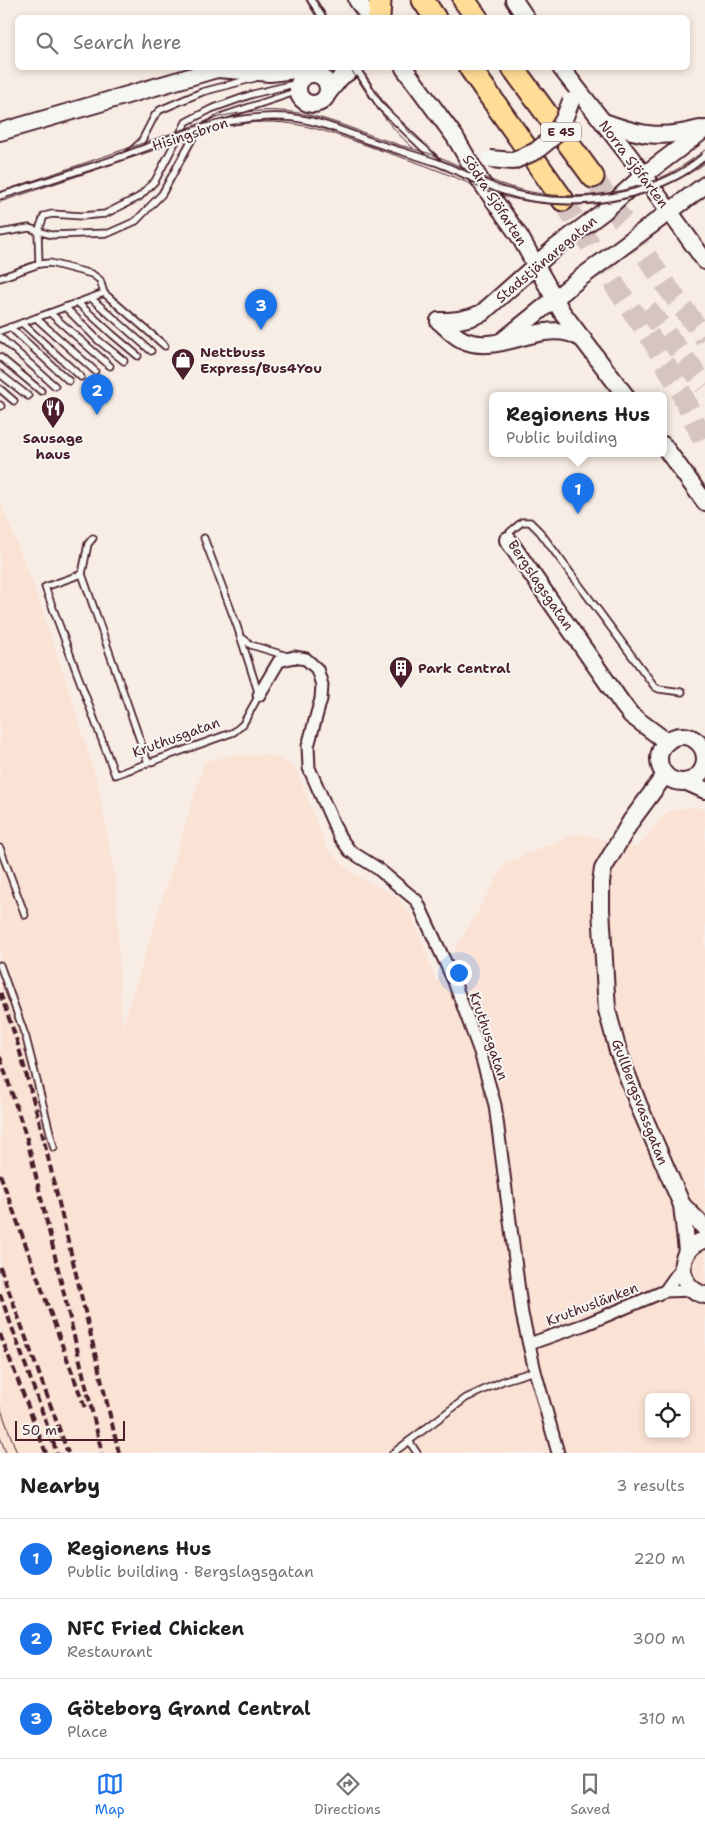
<!DOCTYPE html>
<html lang="en">
<head>
<meta charset="utf-8">
<style>
  body { margin:0; font-family:"Shantell Sans",sans-serif; background:#f6f6f6; color:#202124 }
  .controls { position:absolute; right:15px; bottom:15px; display:grid; overflow:hidden; border-radius:8px; box-shadow:0 2px 8px #0003 }
  .controls button { width:45px; height:45px; display:grid; place-items:center; padding:0; border:0; border-bottom:1px solid #e0e0e0; background:#fff; color:#202124; font:25px sans-serif }
  .scale { position:absolute; left:15px; bottom:12px; width:110px; box-sizing:border-box; padding-left:5px; border:2px solid #4a1f2b; border-top:0; font-size:14px; line-height:18px; white-space:nowrap; color:#4a1f2b; -webkit-text-stroke:4px #f6f6f2; paint-order:stroke }
  .you { position:absolute; left:458px; top:972px; width:18px; height:18px; margin:-12px; border:4px solid #fff; border-radius:50%; background:#1a73e8; box-shadow:0 0 0 8px #1a73e833 }
  .badge { display:grid; place-items:center; width:32px; height:32px; border-radius:50%; background:#1a73e8; color:#fff; font-size:16px; font-weight:700 }
  .pin { position:absolute; translate:-50% -41px; filter:drop-shadow(0 1px 2px #0008) }
  .pin::after { content:''; position:absolute; top:26px; width:18px; height:15px; background:inherit; clip-path:polygon(0 0,100% 0,50% 100%) }
  .popup { position:absolute; left:489px; top:392px; width:178px; height:65px; box-sizing:border-box; display:grid; place-content:center; border-radius:8px; background:#fff; filter:drop-shadow(0 1px 4px #0005); font-size:16px; white-space:nowrap; color:#757577 }
  .popup b { font-size:19px; color:#202124 }
  .popup::after { content:''; position:absolute; left:50%; top:100%; margin-left:-10px; border:10px solid transparent; border-top-color:#fff }
  .list { margin:0; padding:0; list-style:none }
  h2 { display:flex; justify-content:space-between; align-items:center; height:65px; margin:0; padding:0 20px; font-size:21px }
  h2 small { font-size:16px; font-weight:400; color:#757577 }
  .list li { display:grid; grid-template-columns:32px 1fr auto; gap:15px; align-items:center; box-sizing:border-box; height:80px; padding:0 20px; border-top:1px solid #e0e0e0 }
  .list b { display:block; font-size:19px; white-space:nowrap }
  .list p { margin:0; font-size:16px; white-space:nowrap; color:#757577 }
  .list em { font-size:16px; font-style:normal; color:#757577 }
  .icon { flex:none; width:28px; height:28px; fill:none; stroke:currentColor; stroke-width:2; stroke-linecap:round; stroke-linejoin:round }
  .map { position:relative; flex:none; width:705px; height:1453px; overflow:hidden }
  .search { position:absolute; background:#fff; box-shadow:0 2px 8px #0003; left:15px; right:15px; top:15px; height:55px; display:flex; align-items:center; gap:12px; box-sizing:border-box; padding:0 18px; border-radius:8px; color:#757577; font-size:19px }
  .sheet { height:305px; background:#fff }
  nav { display:flex; justify-content:space-around; align-items:center; box-sizing:border-box; height:70px; border-top:1px solid #e0e0e0; background:#fff; font-size:14px; color:#757577 }
  nav a { display:grid; justify-items:center; gap:2px }
  nav .on { color:#1a73e8 }
  .map>svg:first-child { display:block }
  .built { fill:#fae2d5; fill-rule:evenodd }
  .lines { fill:none; stroke-linecap:round; stroke-linejoin:round }
  .highway-tunnel { stroke:#d5c4c0; stroke-width:21; stroke-dasharray:21 11; stroke-linecap:butt }
  .lane-casing { stroke:#4a1f2b; stroke-width:9 }
  .street-casing { stroke:#4a1f2b; stroke-width:15 }
  .secondary-casing { stroke:#4a1f2b; stroke-width:20 }
  .highway-casing { stroke:#4a1f2b; stroke-width:25 }
  .lane { stroke:#f6f6f2; stroke-width:5.5 }
  .street { stroke:#f6f6f2; stroke-width:11 }
  .secondary { stroke:#f6f6f2; stroke-width:16 }
  .highway { stroke:#ffdd96; stroke-width:21 }
  .tram { stroke:#4a1f2b; stroke-width:1 }
  .rail { stroke:#4a1f2b; stroke-width:4; stroke-dasharray:8 4; stroke-linecap:butt }
  .lane-bridge-casing { stroke:#4a1f2b; stroke-width:9; stroke-linecap:butt }
  .secondary-bridge-casing { stroke:#4a1f2b; stroke-width:20; stroke-linecap:butt }
  .lane-bridge { stroke:#f6f6f2; stroke-width:5.5 }
  .secondary-bridge { stroke:#f6f6f2; stroke-width:16 }
  .labels { text-anchor:middle; stroke-width:4; stroke-linejoin:round; paint-order:stroke }
  .shield { fill:#f6f6f2; stroke:#7e6067; stroke-width:1 }
  .shield-label { font-size:12px; font-weight:bold; fill:#4a1f2b }
  .street-label { font-size:14px; fill:#4a1f2b; stroke:#f6f6f2 }
  .poi-label { font-size:14px; font-weight:bold; fill:#4a1f2b; stroke:#f6f6f2; text-anchor:start }
</style>
</head>
<body>
<div class="map">
<svg width="705" height="1453" viewBox="0 0 705 1453">
  <rect width="100%" height="100%" fill="#f8ede5"/>
  <filter id="ink" filterUnits="userSpaceOnUse"><feTurbulence type="fractalNoise" baseFrequency=".02" numOctaves="2"/><feDisplacementMap in="SourceGraphic" scale="10" xChannelSelector="R" yChannelSelector="G"/><feConvolveMatrix kernelMatrix="1 2 1 2 8 2 1 2 1" color-interpolation-filters="sRGB"/></filter>
  <g filter="url(#ink)">
    <path class="built" d="M 0,501 L 33,584 L 69,690 L 98,784 L 116,882 L 122,1029 L 205,761 L 234,755 L 270,755 L 285,761 L 296,769 L 327,849 L 352,873 L 395,896 L 413,917 L 436,982 L 506,863 L 577,833 L 637,848 L 663,816 L 672,810 L 691,807 L 705,809 L 705,1453 L 1,1453 ZM 649,1397 L 686,1397 L 686,1434 L 649,1434 Z"/>
    <g class="lines">
      <g class="highway-tunnel">
        <polyline points="593,177 668,288 705,338"/>
        <polyline points="563,200 618,290 653,341 681,392 705,444"/>
        <polyline points="647,308 705,386"/>
      </g>
      <g class="lane-casing">
        <g id="lane">
          <polyline points="311,0 323,18"/>
          <polyline points="356,68 381,107 438,162"/>
          <polyline points="128,154 141,142 155,115 160,110 202,92 255,78"/>
          <polyline points="0,196 112,160"/>
          <polyline points="0,233 29,228 51,235 109,233 136,221 162,194 196,132 223,116 295,92 300,97"/>
          <polyline points="39,264 38,232 44,216 52,214 82,216 105,214 139,197 155,181 186,122 211,109 253,94 294,84 298,87"/>
          <polyline points="0,278 39,264 50,263 92,274 100,280 104,293 0,331"/>
          <polyline points="104,293 165,346"/>
          <polyline points="91,298 151,351"/>
          <polyline points="78,303 113,335 138,356"/>
          <polyline points="65,307 98,340 124,361"/>
          <polyline points="50,313 110,366"/>
          <polyline points="36,318 95,371"/>
          <polyline points="22,323 81,377"/>
          <polyline points="10,327 69,381"/>
          <polyline points="0,337 55,386"/>
          <polyline points="0,357 41,391"/>
          <polyline points="0,374 28,396"/>
          <polyline points="0,389 14,401"/>
          <polyline points="0,405 1,406"/>
          <polyline points="508,538 510,532 522,522 530,522 540,532 655,687 659,689 682,692"/>
          <polyline points="82,574 88,544 93,538"/>
          <polyline points="240,636 251,645 287,656"/>
          <polyline points="148,763 82,574 45,587 115,775 234,732 243,724 259,695 237,626 204,538"/>
          <polyline points="0,848 25,915"/>
          <polyline points="0,965 26,1038 54,1148"/>
          <polyline points="409,1441 417,1453"/>
          <polyline points="393,1453 466,1398 505,1380 535,1371"/>
        </g>
      </g>
      <g class="street-casing">
        <g id="street">
          <polyline points="259,695 279,661 294,657 306,659 317,669 322,685 321,699 308,746 309,768 339,836 350,851 377,868 417,901 453,979 480,1052 495,1105 522,1314 535,1371 558,1453"/>
          <polyline points="665,1291 682,1267"/>
          <polyline points="529,1344 586,1324 665,1291 693,1290"/>
        </g>
      </g>
      <g class="secondary-casing">
        <g id="secondary">
          <polyline points="357,0 370,18"/>
          <polyline points="514,0 526,18"/>
          <polyline points="404,68 455,137 481,182 520,237 562,312 625,395"/>
          <polyline points="561,68 631,158 705,261"/>
          <circle cx="313" cy="89" r="15"/>
          <polyline points="328,93 341,77 354,68"/>
          <path d="M 604,122 C 642,136 661,139 700,129"/>
          <polyline points="0,132 217,69 270,73 295,70 306,75"/>
          <path d="M 439,321 C 455,321 467,320 482,313 L 555,248 L 603,212 L 644,175 L 705,129"/>
          <path d="M 439,321 C 446,327 454,336 463,340 C 497,355 534,324 569,333 C 574,334 578,337 583,339"/>
          <polyline points="501,342 579,279 705,185"/>
          <polyline points="663,445 705,502"/>
          <polyline points="508,540 623,705 631,715 667,742"/>
          <circle cx="682" cy="759" r="23"/>
          <polyline points="665,775 631,821 603,869 601,882 601,909 607,1010 618,1051 639,1106 682,1205 687,1251"/>
          <polyline points="687,782 705,790"/>
          <polyline points="682,1205 705,1228"/>
          <path d="M 705,1240 C 675,1247 675,1288 705,1295"/>
        </g>
      </g>
      <g class="highway-casing">
        <g id="highway">
          <polyline points="423,0 435,18"/>
          <polyline points="464,0 477,18"/>
          <polyline points="379,18 380,0"/>
          <polyline points="470,68 563,200"/>
          <polyline points="513,68 593,177"/>
        </g>
      </g>
      <use href="#lane" class="lane"/>
      <use href="#street" class="street"/>
      <use href="#secondary" class="secondary"/>
      <use href="#highway" class="highway"/>
      <g class="tram">
        <polyline points="306,0 317,18"/>
        <polyline points="317,0 328,18"/>
        <path d="M 350,68 C 369,97 387,125 413,148"/>
        <polyline points="361,68 385,104 410,133 436,154"/>
        <path d="M 0,192 L 219,117 C 248,110 279,108 309,115 C 336,121 362,133 388,141 C 406,148 425,151 442,158 C 462,167 481,177 501,184 C 552,202 611,199 660,178 C 677,171 691,160 705,150"/>
        <path d="M 0,202 L 223,127 C 284,114 317,128 374,148 C 397,156 420,163 442,172 C 462,180 482,190 502,196 C 572,214 646,206 705,163"/>
        <polyline points="0,1407 17,1453"/>
        <polyline points="0,1437 6,1453"/>
      </g>
      <g class="rail">
        <polyline points="0,993 16,1038 39,1120 119,1453"/>
        <polyline points="0,1057 27,1139 102,1453"/>
        <polyline points="0,1174 85,1408"/>
        <polyline points="0,1267 68,1453"/>
        <polyline points="0,1294 57,1453"/>
        <polyline points="0,1334 46,1453"/>
      </g>
      <g class="lane-bridge-casing">
        <path id="lane-bridge" d="M 112,160 C 167,141 223,114 283,117 C 313,118 342,131 370,141 C 392,149 415,155 438,163 C 459,171 479,182 501,190 C 554,208 623,203 674,177 C 685,172 695,164 705,156"/>
      </g>
      <g class="secondary-bridge-casing">
        <polyline id="secondary-bridge" points="490,159 513,161 536,151 553,137 564,119 571,101"/>
      </g>
      <use href="#lane-bridge" class="lane-bridge"/>
      <use href="#secondary-bridge" class="secondary-bridge"/>
    </g>
  </g>
  <defs>
    <g id="shop-pin" transform="scale(1.25)"><path d="M0 17L-7.5 6A9.5 9.5 0 1 1 7.5 6Z" fill="#4a1f2b" stroke="#f6f6f2"/><path d="M-5-2.5h2.3a2.7 3.5 0 0 1 5.4 0H5L5.5 6h-11ZM-1.5-2.5h3a1.5 2.3 0 0 0-3 0Z" fill="#fff"/></g>
    <g id="restaurant-pin" transform="scale(1.25)"><path d="M0 17L-7.5 6A9.5 9.5 0 1 1 7.5 6Z" fill="#4a1f2b" stroke="#f6f6f2"/><path d="M-5-6h1v4h1v-4h1v4h1v-4h1v5L-1.5 .5V6h-2V.5L-5-1ZM5-6V6H3V1.5H1.5Q1.5-4 5-6Z" fill="#fff"/></g>
    <g id="building-pin" transform="scale(1.25)"><path d="M0 17L-7.5 6A9.5 9.5 0 1 1 7.5 6Z" fill="#4a1f2b" stroke="#f6f6f2"/><path d="M-4-6H4V6H1V3H-1V6H-4ZM-2.5-4.3h1.7v1.8h-1.7ZM.8-4.3h1.7v1.8H.8ZM-2.5-1h1.7V.8h-1.7ZM.8-1h1.7V.8H.8Z" fill="#fff"/></g>
  </defs>
  <g fill-rule="evenodd">
    <use href="#shop-pin" x="183" y="360"/>
    <use href="#restaurant-pin" x="53" y="408"/>
    <use href="#building-pin" x="401" y="668"/>
  </g>
  <g class="labels">
    <rect class="shield" x="541" y="122.5" width="40" height="19" rx="4"/>
    <g class="shield-label">
      <text x="561" y="136">E 45</text>
    </g>
    <g class="street-label">
      <text transform="translate(190 134) rotate(-18)" y="5">Hisingsbron</text>
      <text transform="translate(634 164) rotate(53)" y="5">Norra Sjöfarten</text>
      <text transform="translate(495 200) rotate(57)" y="5">Södra Sjöfarten</text>
      <text transform="translate(546 259) rotate(-40)" y="5">Stadstjänaregatan</text>
      <text transform="translate(541 585) rotate(56)" y="5">Bergslagsgatan</text>
      <text transform="translate(176 737) rotate(-20)" y="5">Kruthusgatan</text>
      <text transform="translate(489 1036) rotate(71)" y="5">Kruthusgatan</text>
      <text transform="translate(640 1102) rotate(69)" y="5">Gullbergsvassgatan</text>
      <text transform="translate(592 1304) rotate(-21)" y="5">Kruthuslänken</text>
    </g>
    <g class="poi-label">
      <text x="200" y="357">Nettbuss<tspan x="200" dy="16">Express/Bus4You</tspan></text>
      <text x="53" y="443" text-anchor="middle">Sausage<tspan x="53" dy="16">haus</tspan></text>
      <text x="418" y="673">Park Central</text>
    </g>
  </g>
</svg>
<div class="controls">
<button><svg class="icon" aria-label="locate" viewBox="0 0 24 24"><circle cx="12" cy="12" r="6"/><path d="M12 2v4M12 18v4M2 12h4M18 12h4"/></svg></button>
</div>
<div class="scale">50 m</div>
<div class="you"></div>
<div class="pin badge" style="left:578px;top:514px">1</div>
<div class="popup"><b>Regionens Hus</b>Public building</div>
<div class="pin badge" style="left:97px;top:415px">2</div>
<div class="pin badge" style="left:261px;top:330px">3</div>
<div class="search"><svg class="icon" aria-label="search" viewBox="0 0 24 24"><circle cx="10" cy="10" r="6"/><path d="M15 15l6 6"/></svg>Search here</div>
</div>
<section class="sheet">
<h2>Nearby<small>3 results</small></h2>
<ul class="list">
<li><span class="badge">1</span><div><b>Regionens Hus</b><p>Public building · Bergslagsgatan</p></div><em>220 m</em></li>
<li><span class="badge">2</span><div><b>NFC Fried Chicken</b><p>Restaurant</p></div><em>300 m</em></li>
<li><span class="badge">3</span><div><b>Göteborg Grand Central</b><p>Place</p></div><em>310 m</em></li>
</ul>
</section>
<nav>
<a class="on"><svg class="icon" aria-label="map" viewBox="0 0 24 24"><path d="M3 6l6-2 6 2 6-2v14l-6 2-6-2-6 2zM9 4v14M15 6v14"/></svg>Map</a>
<a><svg class="icon" aria-label="directions" viewBox="0 0 24 24"><path d="M12 3l9 9-9 9-9-9zM9 14v-3h6M13 9l2 2-2 2"/></svg>Directions</a>
<a><svg class="icon" aria-label="saved" viewBox="0 0 24 24"><path d="M7 4h10v16l-5-4-5 4z"/></svg>Saved</a>
</nav>
</body>
</html>
